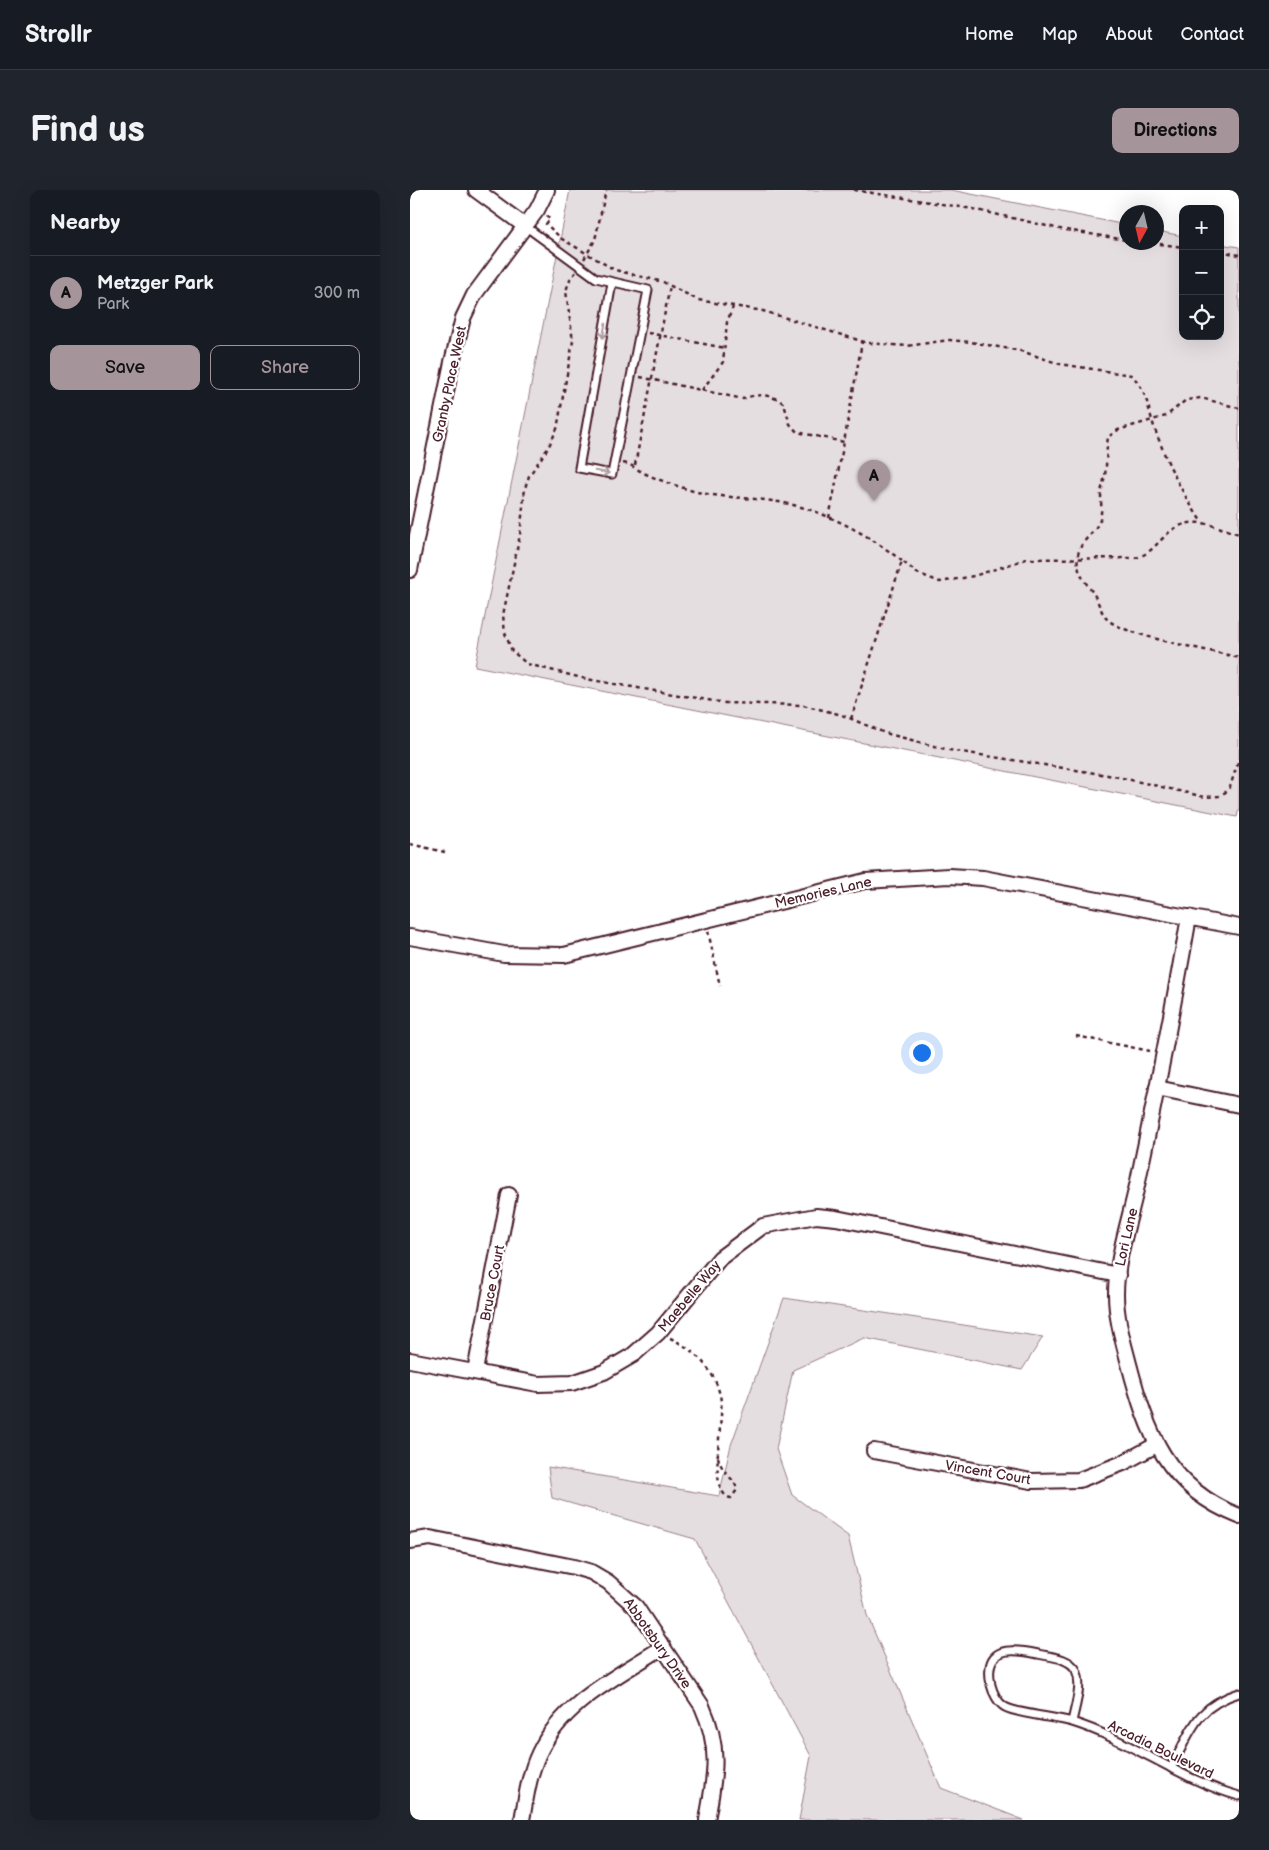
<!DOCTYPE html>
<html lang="en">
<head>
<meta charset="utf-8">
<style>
  body { margin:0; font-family:"Balsamiq Sans",sans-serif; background:#20242c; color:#f1f3f6 }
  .controls { position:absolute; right:15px; top:15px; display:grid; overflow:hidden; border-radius:10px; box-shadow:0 5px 20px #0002 }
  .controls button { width:45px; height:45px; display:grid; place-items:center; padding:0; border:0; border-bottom:1px solid #363941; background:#171b24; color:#f1f3f6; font:25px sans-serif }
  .compass { position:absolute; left:709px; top:15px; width:45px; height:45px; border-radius:50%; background:#171b24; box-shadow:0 5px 20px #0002; rotate:188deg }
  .you { position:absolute; left:511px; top:862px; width:18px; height:18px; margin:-12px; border:4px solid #fff; border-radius:50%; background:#1a73e8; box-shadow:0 0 0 8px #1a73e833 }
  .badge { display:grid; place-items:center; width:32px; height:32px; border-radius:50%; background:#a6949b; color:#111; font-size:16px; font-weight:700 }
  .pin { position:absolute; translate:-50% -41px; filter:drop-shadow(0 1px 2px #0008) }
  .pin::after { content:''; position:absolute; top:26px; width:18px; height:15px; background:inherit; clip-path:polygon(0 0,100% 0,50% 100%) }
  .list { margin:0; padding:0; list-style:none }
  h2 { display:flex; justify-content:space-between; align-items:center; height:65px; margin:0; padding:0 20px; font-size:21px }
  h2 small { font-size:16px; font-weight:400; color:#9ea1a6 }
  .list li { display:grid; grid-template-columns:32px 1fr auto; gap:15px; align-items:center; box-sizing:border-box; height:75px; padding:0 20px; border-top:1px solid #363941 }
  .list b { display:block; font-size:19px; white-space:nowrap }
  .list p { margin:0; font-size:16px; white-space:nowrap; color:#9ea1a6 }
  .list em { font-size:16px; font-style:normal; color:#9ea1a6 }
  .actions { display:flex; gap:10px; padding:15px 20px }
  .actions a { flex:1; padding:11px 0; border:1px solid #a6949b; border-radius:10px; text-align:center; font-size:18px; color:#a6949b }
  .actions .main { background:#a6949b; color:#111 }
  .icon { flex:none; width:28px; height:28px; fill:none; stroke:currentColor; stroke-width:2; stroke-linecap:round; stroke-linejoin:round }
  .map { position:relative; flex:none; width:829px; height:1630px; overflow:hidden; border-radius:10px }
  header { display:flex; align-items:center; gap:30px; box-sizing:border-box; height:70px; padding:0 25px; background:#171b24; border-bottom:1px solid #363941 }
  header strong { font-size:24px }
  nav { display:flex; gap:28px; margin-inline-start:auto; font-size:18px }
  .intro { display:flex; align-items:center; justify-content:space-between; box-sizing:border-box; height:120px; padding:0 30px }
  h1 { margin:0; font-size:35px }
  .button { padding:12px 22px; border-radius:10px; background:#a6949b; color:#111; font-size:18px; font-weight:700 }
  main { display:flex; gap:30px; padding:0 30px }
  aside { flex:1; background:#171b24; border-radius:10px; box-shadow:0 5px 20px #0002 }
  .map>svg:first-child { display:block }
  .green { fill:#e5dee0; stroke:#987e86 }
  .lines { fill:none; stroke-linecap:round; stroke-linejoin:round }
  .service-casing { stroke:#4a1f2b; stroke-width:11 }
  .minor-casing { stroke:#4a1f2b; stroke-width:18 }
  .path { stroke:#4a1f2b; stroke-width:2.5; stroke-dasharray:4 4; stroke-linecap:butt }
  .service { stroke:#fff; stroke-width:7 }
  .minor { stroke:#fff; stroke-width:14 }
  .oneway { stroke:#ae9aa0 }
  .labels { text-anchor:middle; stroke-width:4.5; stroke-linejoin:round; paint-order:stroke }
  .street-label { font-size:14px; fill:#4a1f2b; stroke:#fff }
</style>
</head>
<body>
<header>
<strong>Strollr</strong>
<nav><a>Home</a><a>Map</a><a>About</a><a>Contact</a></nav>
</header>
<div class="intro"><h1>Find us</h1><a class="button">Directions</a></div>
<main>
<aside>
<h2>Nearby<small></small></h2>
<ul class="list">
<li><span class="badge">A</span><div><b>Metzger Park</b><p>Park</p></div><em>300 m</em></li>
</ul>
<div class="actions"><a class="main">Save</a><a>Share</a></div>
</aside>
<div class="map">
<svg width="829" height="1630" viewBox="0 0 829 1630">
  <rect width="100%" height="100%" fill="#fff"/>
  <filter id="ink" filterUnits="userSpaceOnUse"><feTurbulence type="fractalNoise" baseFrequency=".02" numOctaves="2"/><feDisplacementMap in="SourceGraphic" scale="10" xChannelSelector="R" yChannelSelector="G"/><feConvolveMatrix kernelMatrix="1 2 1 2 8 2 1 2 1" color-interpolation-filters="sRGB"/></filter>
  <g filter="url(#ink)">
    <g class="green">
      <polygon points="160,0 541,0 716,35 716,52 746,52 747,41 773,46 773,146 810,146 810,54 829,57 829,618 827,627 65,476"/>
      <polygon points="374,1108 633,1147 612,1180 454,1148 383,1180 366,1259 382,1305 438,1346 457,1425 531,1598 614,1630 389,1630 401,1566 285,1349 142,1308 138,1277 309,1306 321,1255"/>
    </g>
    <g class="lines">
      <g class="service-casing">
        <g id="service">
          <polyline points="115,36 186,88 238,100 202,284 169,278 202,93"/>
          <path d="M 662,1532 C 665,1516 673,1495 666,1480 C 659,1467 640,1467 628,1464 C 600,1458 573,1456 581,1495 C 583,1503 588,1513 595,1517 C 607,1524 646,1527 662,1532 C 721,1550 770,1590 829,1606"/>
          <path d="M 761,1578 C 781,1541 786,1516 829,1503"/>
        </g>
      </g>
      <g class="minor-casing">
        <g id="minor">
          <polyline points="66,0 115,36"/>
          <polyline points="0,380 42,172 53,128 64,105 127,20 137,0"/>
          <path d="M 779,727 C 764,813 747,900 729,986 C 722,1023 706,1067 706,1104 C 706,1128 713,1151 719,1174 C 737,1243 757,1298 829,1326"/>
          <polyline points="0,747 94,764 154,765 455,691 539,686 573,688 829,737"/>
          <polyline points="747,898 829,915"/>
          <polyline points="0,1170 128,1194 162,1193 194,1182 223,1165 248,1143 310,1068 353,1036 406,1026 426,1028 708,1085"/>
          <polyline points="65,1181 99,1005"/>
          <polyline points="464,1261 621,1291 669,1290 713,1273 746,1255"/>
          <path d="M 0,1351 L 20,1348 L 164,1377 L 181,1382 L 198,1392 L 226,1417 L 292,1516 C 311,1558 305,1586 297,1630"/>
          <path d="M 112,1630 C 116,1608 119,1584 129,1563 C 153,1512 207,1487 253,1457"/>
        </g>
      </g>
      <g class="path">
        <polyline points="444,0 563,19 650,39 716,50"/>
        <path d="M 136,26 L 140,29 L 136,34 L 152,49 L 205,80 L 253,92 L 288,110 L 353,121 L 458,153 L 497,156 L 539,150 L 561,152 L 611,161 L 650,174 L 721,185 C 735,197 737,213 742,230 C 745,241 750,252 754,263 C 764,287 777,310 791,331"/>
        <polyline points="734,52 773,57"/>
        <polyline points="810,61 829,65"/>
        <polyline points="174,69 185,50 196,0"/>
        <polyline points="166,82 160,89 156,101 163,151 147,239 138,258 119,286 115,298 110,345 93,425 95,443 102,461 117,474 176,489 315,513 393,515 432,525 475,543 539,560 704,586 795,607 809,606 819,600 829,569"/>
        <polyline points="238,143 315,158"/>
        <path d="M 230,187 L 333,209 C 346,203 363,204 374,214 L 380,234 L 387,242 L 434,252 L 452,152"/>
        <polyline points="292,200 313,172 317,132 323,117"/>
        <path d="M 829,218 L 791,208 L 776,210 L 756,226 L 708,240 L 698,247 C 696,259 697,272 695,285 C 694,291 692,297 691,303 C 691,312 692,322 690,330 C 685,343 670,351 668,365 C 665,381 675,391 683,403 C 688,410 691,423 697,429 C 713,446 802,460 829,468"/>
        <path d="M 213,273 C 223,275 227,280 236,284 C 251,291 267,296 283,301 C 309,308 335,307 362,311 C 409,317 455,342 492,371"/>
        <polyline points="225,275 260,96"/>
        <polyline points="419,328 434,252"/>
        <path d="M 441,529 L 492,371 L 507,383 L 530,392 L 564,386 L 616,369 L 725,368 C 738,365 744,357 753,348 C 778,322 800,335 829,344"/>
        <polyline points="0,654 39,663"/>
        <polyline points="298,741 310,796"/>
        <polyline points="666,846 740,861"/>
        <path d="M 260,1148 C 286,1160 307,1182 311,1211 C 314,1232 296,1303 321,1308 L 327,1300 C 326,1289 312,1284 308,1267"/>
      </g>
      <use href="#service" class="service"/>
      <use href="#minor" class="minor"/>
    </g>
    <defs><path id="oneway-shaft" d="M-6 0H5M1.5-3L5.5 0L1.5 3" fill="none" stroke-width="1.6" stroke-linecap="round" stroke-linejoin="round" transform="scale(1.25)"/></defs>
    <g class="oneway">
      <use href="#oneway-shaft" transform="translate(194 141) rotate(100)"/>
      <use href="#oneway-shaft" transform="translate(192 282) rotate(10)"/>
    </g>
  </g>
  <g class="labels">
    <g class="street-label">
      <text transform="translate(39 194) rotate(-78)" y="5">Granby Place West</text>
      <text transform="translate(413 702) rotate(-13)" y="5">Memories Lane</text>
      <text transform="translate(716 1047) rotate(-77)" y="5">Lori Lane</text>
      <text transform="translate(82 1093) rotate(-79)" y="5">Bruce Court</text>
      <text transform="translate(279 1106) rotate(-50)" y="5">Maebelle Way</text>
      <text transform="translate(578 1282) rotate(10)" y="5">Vincent Court</text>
      <text transform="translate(248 1453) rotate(55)" y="5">Abbotsbury Drive</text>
      <text transform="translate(751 1559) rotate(26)" y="5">Arcadia Boulevard</text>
    </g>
  </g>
</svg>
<div class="controls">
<button>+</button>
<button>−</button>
<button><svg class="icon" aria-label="locate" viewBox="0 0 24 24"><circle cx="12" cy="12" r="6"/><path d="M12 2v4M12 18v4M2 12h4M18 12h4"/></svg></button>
</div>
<svg class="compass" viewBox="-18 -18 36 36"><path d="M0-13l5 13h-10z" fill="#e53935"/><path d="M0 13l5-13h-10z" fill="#9ea1a6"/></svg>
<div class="you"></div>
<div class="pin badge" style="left:464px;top:311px">A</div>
</div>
</main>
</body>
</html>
